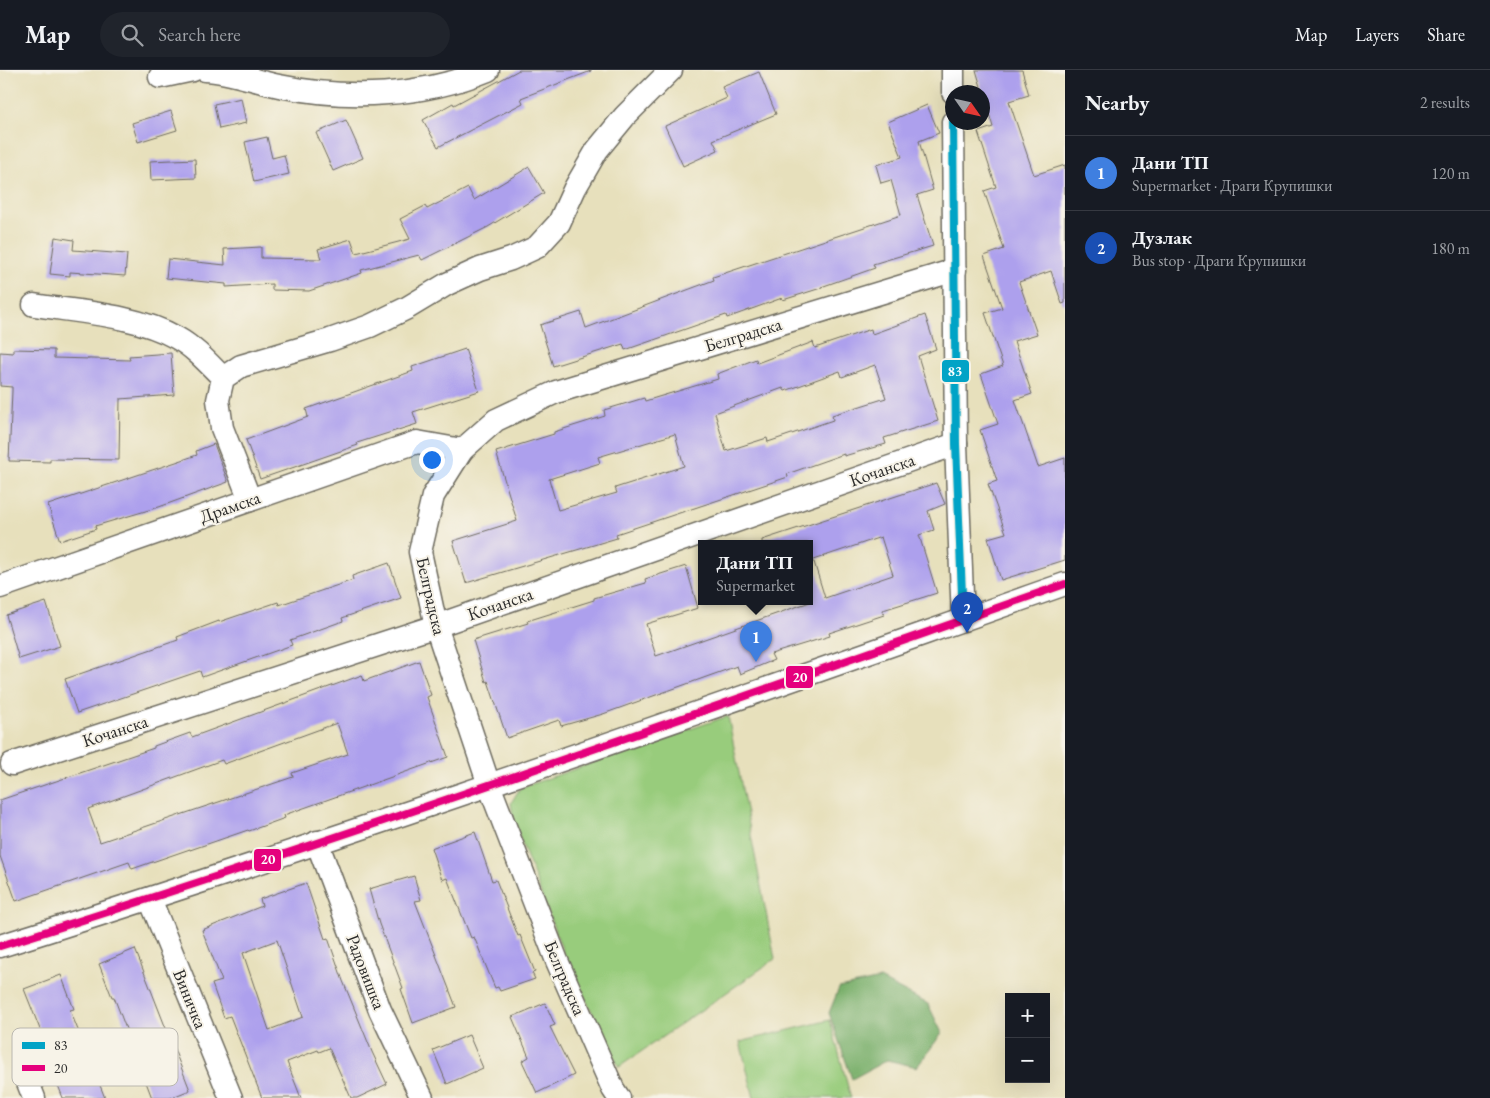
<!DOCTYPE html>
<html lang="en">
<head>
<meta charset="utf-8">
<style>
  body { margin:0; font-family:"EB Garamond",serif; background:#20242c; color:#f1f3f6 }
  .controls { position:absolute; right:15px; bottom:15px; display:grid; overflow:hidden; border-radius:0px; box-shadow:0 5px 20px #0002 }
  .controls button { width:45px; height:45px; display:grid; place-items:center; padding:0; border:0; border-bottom:1px solid #363941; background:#171b24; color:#f1f3f6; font:25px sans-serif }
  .compass { position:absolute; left:945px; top:15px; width:45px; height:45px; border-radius:50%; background:#171b24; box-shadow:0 5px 20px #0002; rotate:124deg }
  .you { position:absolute; left:431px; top:389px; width:18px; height:18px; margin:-12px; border:4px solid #fff; border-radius:50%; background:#1a73e8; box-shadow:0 0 0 8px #1a73e833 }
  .badge { display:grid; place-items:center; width:32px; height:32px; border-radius:50%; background:#7c3aed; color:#fff; font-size:16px; font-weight:700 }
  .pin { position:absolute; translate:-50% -41px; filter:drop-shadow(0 1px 2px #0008) }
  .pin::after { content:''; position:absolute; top:26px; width:18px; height:15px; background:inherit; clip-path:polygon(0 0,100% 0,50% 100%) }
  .popup { position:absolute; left:698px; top:470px; width:115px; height:65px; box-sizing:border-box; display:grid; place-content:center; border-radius:0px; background:#171b24; filter:drop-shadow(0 1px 4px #0005); font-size:16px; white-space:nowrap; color:#9ea1a6 }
  .popup b { font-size:19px; color:#f1f3f6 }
  .popup::after { content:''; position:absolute; left:50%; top:100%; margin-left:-10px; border:10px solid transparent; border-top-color:#171b24 }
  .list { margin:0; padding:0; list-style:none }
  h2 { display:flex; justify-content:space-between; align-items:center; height:65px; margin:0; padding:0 20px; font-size:21px }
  h2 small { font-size:16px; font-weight:400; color:#9ea1a6 }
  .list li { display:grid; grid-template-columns:32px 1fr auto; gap:15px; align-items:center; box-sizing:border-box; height:75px; padding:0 20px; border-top:1px solid #363941 }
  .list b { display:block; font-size:19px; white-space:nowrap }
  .list p { margin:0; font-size:16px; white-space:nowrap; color:#9ea1a6 }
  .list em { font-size:16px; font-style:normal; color:#9ea1a6 }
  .icon { flex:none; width:28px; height:28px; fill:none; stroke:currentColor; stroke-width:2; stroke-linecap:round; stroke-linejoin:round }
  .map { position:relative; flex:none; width:1065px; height:1028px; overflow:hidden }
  header { display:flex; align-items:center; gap:30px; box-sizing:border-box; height:70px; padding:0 25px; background:#171b24; border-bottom:1px solid #363941 }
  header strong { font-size:24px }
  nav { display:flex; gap:28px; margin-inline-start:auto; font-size:18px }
  .search { width:350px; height:45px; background:#20242c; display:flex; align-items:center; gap:12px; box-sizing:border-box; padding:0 18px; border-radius:28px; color:#9ea1a6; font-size:19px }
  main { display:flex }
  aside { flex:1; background:#171b24 }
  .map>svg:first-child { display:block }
  .green { fill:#98cc7c; stroke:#627c54 }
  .forest { fill:#7ab06c; stroke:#526e4c }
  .building { fill:#ada0ed; fill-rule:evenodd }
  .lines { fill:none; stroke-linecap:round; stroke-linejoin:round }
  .minor-casing { stroke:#6d6a5e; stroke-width:25 }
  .minor { stroke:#fff; stroke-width:22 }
  .bus-1-casing { stroke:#f7f3e8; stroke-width:11 }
  .bus-2-casing { stroke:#f7f3e8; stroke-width:11 }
  .bus-1 { stroke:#02a3c6; stroke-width:8 }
  .bus-2 { stroke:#e5007d; stroke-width:8 }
  .labels { text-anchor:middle; stroke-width:4; stroke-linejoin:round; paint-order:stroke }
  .street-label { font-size:18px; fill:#2b2b2b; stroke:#f7f3e8 }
  .key { fill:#f7f3e8; stroke:#bab7af; stroke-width:1 }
  .key-label { font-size:14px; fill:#2b2b2b }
  .line-badge { stroke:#f7f3e8; stroke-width:2 }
  .badge-label { font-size:14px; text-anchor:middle; font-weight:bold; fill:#fff }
</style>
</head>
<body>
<header>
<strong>Map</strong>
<div class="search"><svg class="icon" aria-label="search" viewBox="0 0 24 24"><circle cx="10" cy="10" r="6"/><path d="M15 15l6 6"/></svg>Search here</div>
<nav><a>Map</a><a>Layers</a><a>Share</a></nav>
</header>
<main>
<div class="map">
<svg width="1065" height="1028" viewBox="0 0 1065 1028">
  <rect width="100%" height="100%" fill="#f7f3e8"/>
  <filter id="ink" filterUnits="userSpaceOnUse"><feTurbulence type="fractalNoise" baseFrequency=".02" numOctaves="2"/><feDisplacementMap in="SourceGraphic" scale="10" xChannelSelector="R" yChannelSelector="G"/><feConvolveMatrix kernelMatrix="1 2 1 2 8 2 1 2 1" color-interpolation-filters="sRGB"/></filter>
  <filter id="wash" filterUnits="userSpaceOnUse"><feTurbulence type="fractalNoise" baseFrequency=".0096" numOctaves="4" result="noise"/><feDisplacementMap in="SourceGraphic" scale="20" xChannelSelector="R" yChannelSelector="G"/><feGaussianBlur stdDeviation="1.12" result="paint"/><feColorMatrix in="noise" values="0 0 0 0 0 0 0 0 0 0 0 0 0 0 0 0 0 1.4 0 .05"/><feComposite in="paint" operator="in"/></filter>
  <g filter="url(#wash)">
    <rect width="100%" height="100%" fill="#e7e0bc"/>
    <g class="green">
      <polygon points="728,646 775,889 619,997 565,887 514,753 511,733 520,718"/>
      <polygon points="830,950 851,1028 754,1028 740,972"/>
    </g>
    <polygon class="forest" points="880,909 928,934 942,963 917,997 887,990 852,1009 829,943 839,918"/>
    <g id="blocks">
      <g class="building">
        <polygon points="519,0 591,0 591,1 521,28 523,33 438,77 423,50 453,33 454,35"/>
        <polygon points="976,0 1022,0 1029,25 1009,31 1034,105 1065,95 1065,233 1062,234 1051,201 1019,212 1037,264 1014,271 1032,324 1015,330 1038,397 1065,388 1065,490 1001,510 988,468 1006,463 988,414 997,411 980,360 998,354 981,304 1003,296 985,243 1002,238 984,186 1004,179 984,121 996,117 978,62 993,57"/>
        <polygon points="759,2 776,44 713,70 718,80 683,96 665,56 727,28 722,17"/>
        <polygon points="241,28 246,53 219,59 214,34"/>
        <polygon points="927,35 939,63 919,71 933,120 917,125 933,176 873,194 875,198 821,217 821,218 783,230 782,228 727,248 726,245 625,280 623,274 553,296 540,255 581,242 586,258 714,210 713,207 901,145 891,110 881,113 876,95 902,87 888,52"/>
        <polygon points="171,41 177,60 138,72 132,53"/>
        <polygon points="346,50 363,88 333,101 316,63"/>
        <polygon points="267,67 272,88 284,85 289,104 254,112 245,72"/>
        <polygon points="195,89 196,108 151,110 150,91"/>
        <polygon points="529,97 544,123 488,157 422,190 419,185 361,200 362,203 309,221 272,220 272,214 226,217 226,214 166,208 168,189 225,195 224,179 261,177 261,188 321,189 318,179 351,169 356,183 410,169 400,149 425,136 427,139 468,118 474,130"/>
        <polygon points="55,167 74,170 73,180 127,184 125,206 70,202 70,206 50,204"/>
        <path d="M 925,245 L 936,279 L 918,286 L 938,351 L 884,368 L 886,374 L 844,386 L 844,384 L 787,404 L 788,407 L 616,464 L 617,468 L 466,513 L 453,471 L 517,451 L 496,382 L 554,364 L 554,362 L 605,346 L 604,340 L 644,328 L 645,331 L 718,309 L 717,304 L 756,289 L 757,293 L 813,272 L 815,278 L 871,259 L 872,264 ZM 875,295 L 886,328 L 832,345 L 833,350 L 768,372 L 767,368 L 726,381 L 715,343 L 783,318 L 785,321 L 840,301 L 842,307 ZM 675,364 L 684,396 L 615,418 L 617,423 L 558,440 L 549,409 L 600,393 L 598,387 Z"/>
        <polygon points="13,279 54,280 54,288 130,290 129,286 171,283 174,325 120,329 119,390 50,389 50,392 9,391 12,321 12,317 0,316 0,282 13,283"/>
        <polygon points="465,279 479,321 413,342 417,354 357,373 358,375 260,409 246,370 308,347 306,339 413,301 412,297"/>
        <polygon points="214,374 228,412 159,437 95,456 96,459 60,471 48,435 197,385 196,381"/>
        <polygon points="936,413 945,434 928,441 934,460 919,465 937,523 883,540 884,545 829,563 830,566 771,584 774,590 740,604 737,596 603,644 561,656 559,650 507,668 488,611 486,612 473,570 528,553 527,551 594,530 594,528 646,513 645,509 686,496 698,538 646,554 656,586 810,532 810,492 814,492 825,528 893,505 881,467 810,491 810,473 762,473 762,470"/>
        <polygon points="389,493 401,528 342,548 343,551 290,570 292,575 202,607 200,601 77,643 65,609 178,570 177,567 219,551 219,552 278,532 279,535 353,510 352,506"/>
        <polygon points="46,532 60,576 19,589 6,545"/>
        <path d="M 419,591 L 431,625 L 427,627 L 448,687 L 284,745 L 285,748 L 249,761 L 248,760 L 190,780 L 190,779 L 132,799 L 129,792 L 16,831 L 0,786 L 0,730 L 154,678 L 154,676 L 190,663 L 192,667 L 362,605 L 364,611 ZM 337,653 L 348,684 L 292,703 L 293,707 L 100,772 L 88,739 L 222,690 L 224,694 Z"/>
        <polygon points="475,762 492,811 496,810 518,866 520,865 535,902 532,903 535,909 500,921 498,917 495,918 474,867 471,868 447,808 442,810 431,778"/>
        <polygon points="414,806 421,830 415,831 456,937 413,953 401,919 403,918 379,854 369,819"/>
        <path d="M 306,813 L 325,869 L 328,868 L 343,911 L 372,982 L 387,1014 L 357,1028 L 351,1028 L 329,978 L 319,982 L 318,980 L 287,992 L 301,1028 L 262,1028 L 230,946 L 224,948 L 212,914 L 222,911 L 202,860 L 262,836 L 260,829 ZM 277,870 L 303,947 L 269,960 L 243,883 Z"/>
        <polygon points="135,879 190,1020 170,1028 152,1028 114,927 112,927 99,894"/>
        <polygon points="61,905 74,939 70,940 105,1028 63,1028 46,984 49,982 24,919"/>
        <polygon points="545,933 555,955 550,957 574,1005 537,1023 522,991 529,987 512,947"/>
        <polygon points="469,965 483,998 447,1014 433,980"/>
      </g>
    </g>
  </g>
  <g filter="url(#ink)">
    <use href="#blocks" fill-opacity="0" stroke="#6d6a5e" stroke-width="1"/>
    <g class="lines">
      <g class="minor-casing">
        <g id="minor">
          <path d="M 205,0 C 230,1 254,11 279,16 C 348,30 422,27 488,0"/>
          <polyline points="160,7 193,0"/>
          <polyline points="953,22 953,0"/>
          <polyline points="953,52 956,374 963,550"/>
          <path d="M 34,235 C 79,242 137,245 177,268 C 195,278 209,294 223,308"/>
          <polyline points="250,430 222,358 218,330 223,308 241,296 330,270 370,256 407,238 447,214 480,199 511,189 537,177 559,153 575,118 597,80 625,46 671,0"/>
          <polyline points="0,517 417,372 462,380"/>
          <polyline points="12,694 436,556 956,374"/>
          <polyline points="317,772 380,940 422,1028"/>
          <polyline points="150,829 231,1028"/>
          <path d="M 0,876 C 358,764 711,638 1065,514"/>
          <polyline points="25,1005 34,1028"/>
          <polyline points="619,1028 613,1019 557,891 489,715 436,556 420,482 433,426 462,380 496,350 556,322 955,200"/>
        </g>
      </g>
      <use href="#minor" class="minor"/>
      <g class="bus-1-casing">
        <polyline id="bus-1" points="953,52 956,374 963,550"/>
      </g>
      <g class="bus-2-casing">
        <path id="bus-2" d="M 0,876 C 358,764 711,638 1065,514"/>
      </g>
      <use href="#bus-1" class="bus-1"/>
      <use href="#bus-2" class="bus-2"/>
    </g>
  </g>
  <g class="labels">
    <g class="street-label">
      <text transform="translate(743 265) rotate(-17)" y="6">Белградска</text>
      <text transform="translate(882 400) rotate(-19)" y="6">Кочанска</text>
      <text transform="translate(230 437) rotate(-19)" y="6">Драмска</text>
      <text transform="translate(431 526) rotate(77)" y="6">Белградска</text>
      <text transform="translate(500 534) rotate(-19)" y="6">Кочанска</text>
      <text transform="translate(115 661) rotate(-18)" y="6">Кочанска</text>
      <text transform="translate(366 902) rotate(69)" y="6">Радовишка</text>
      <text transform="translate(565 908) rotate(67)" y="6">Белградска</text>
      <text transform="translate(190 929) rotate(68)" y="6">Виничка</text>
    </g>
  </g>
  <rect x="12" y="958" width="166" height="58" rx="8" class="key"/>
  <rect x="22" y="972" width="23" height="7" fill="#02a3c6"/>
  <rect x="22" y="995" width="23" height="6" fill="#e5007d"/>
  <g class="key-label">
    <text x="54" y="980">83</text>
    <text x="54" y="1003">20</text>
  </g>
  <g class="line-badge">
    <rect x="941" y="289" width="29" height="24" rx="5" fill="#02a3c6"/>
    <rect x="785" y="595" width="29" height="24" rx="5" fill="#e5007d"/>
    <rect x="253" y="778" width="29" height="24" rx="5" fill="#e5007d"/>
  </g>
  <g class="badge-label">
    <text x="955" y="306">83</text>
    <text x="800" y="612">20</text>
    <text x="268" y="794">20</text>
  </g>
</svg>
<div class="controls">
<button>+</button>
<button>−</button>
</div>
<svg class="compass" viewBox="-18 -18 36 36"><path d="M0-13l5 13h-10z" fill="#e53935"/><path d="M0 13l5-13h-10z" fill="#9ea1a6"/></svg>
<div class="you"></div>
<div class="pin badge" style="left:756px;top:592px;background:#3f7fe0">1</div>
<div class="popup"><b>Дани ТП</b>Supermarket</div>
<div class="pin badge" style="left:967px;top:563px;background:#1a4fb4">2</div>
</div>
<aside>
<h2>Nearby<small>2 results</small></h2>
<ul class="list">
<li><span class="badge" style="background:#3f7fe0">1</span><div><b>Дани ТП</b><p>Supermarket · Драги Крупишки</p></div><em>120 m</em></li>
<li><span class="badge" style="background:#1a4fb4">2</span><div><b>Дузлак</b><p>Bus stop · Драги Крупишки</p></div><em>180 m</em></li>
</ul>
</aside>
</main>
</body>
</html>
